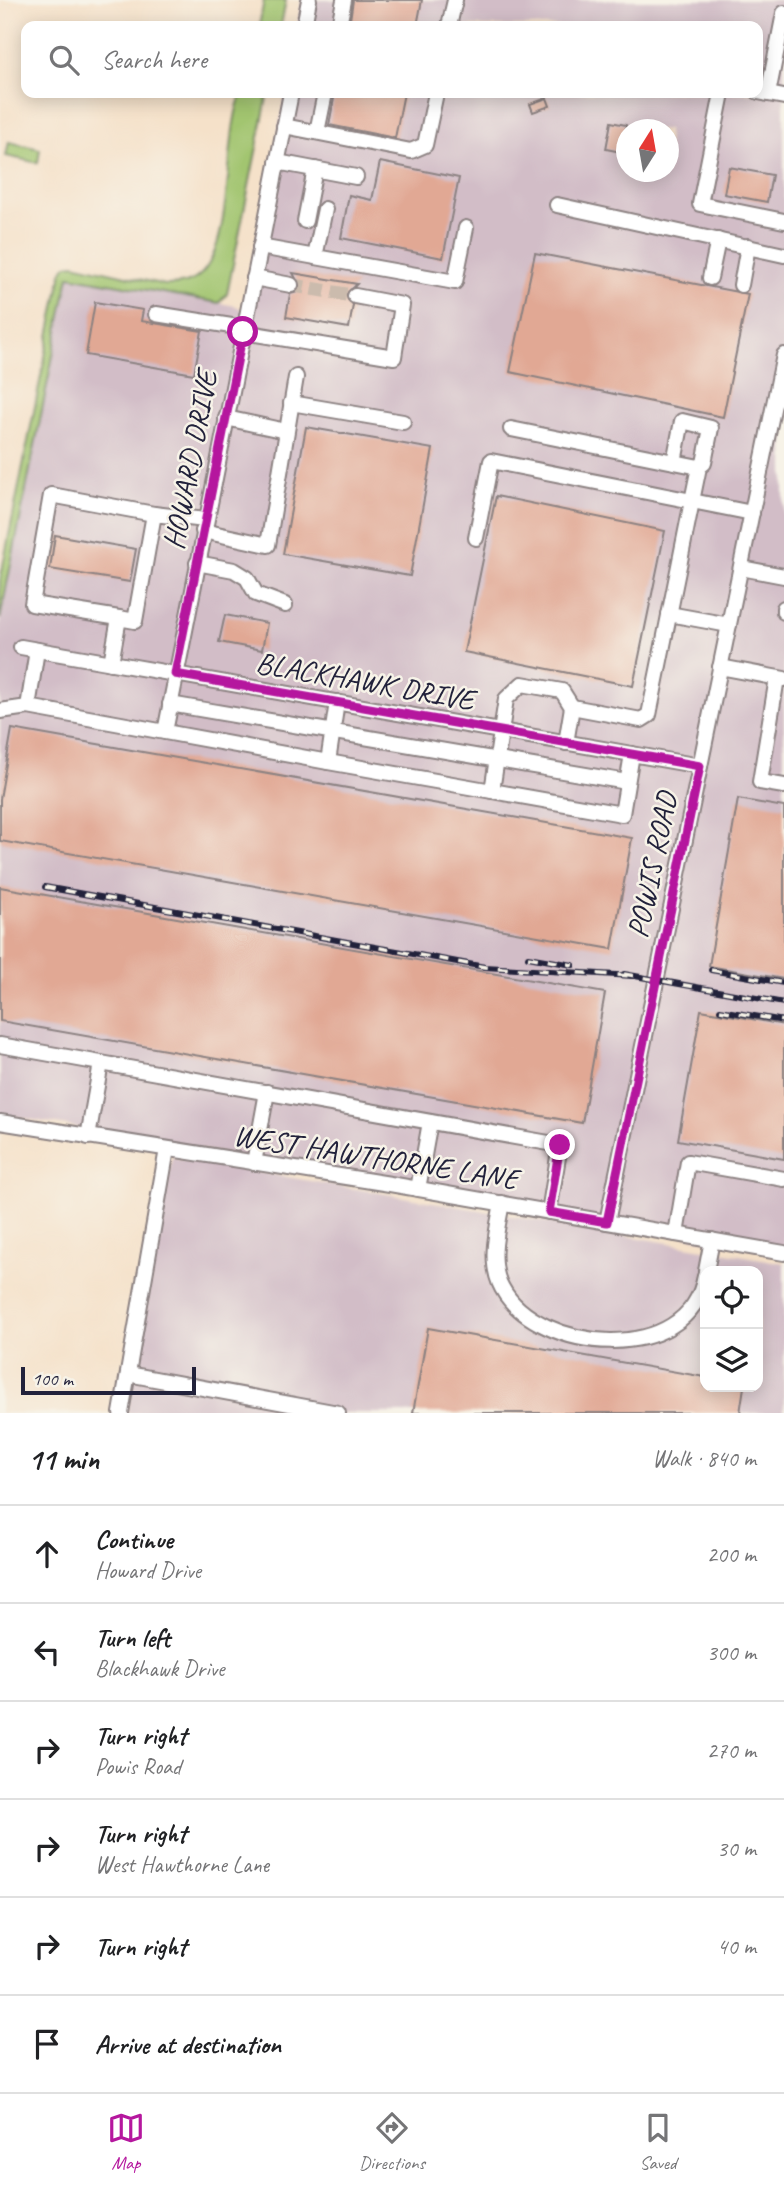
<!DOCTYPE html>
<html lang="en">
<head>
<meta charset="utf-8">
<style>
  body { margin:0; font-family:Caveat,sans-serif; background:#f2f2f2; color:#202124 }
  .controls { position:absolute; right:21px; bottom:21px; display:grid; overflow:hidden; border-radius:14px; box-shadow:0 4px 18px #0003 }
  .controls button { width:63px; height:63px; display:grid; place-items:center; padding:0; border:0; border-bottom:2px solid #e0e0e0; background:#fff; color:#202124; font:35px sans-serif }
  .compass { position:absolute; left:616px; top:119px; width:63px; height:63px; border-radius:50%; background:#fff; box-shadow:0 4px 18px #0003; rotate:11deg }
  .scale { position:absolute; left:21px; bottom:18px; width:175px; box-sizing:border-box; padding-left:7px; border:4px solid #22223b; border-top:0; font-size:19px; line-height:24px; white-space:nowrap; color:#22223b; -webkit-text-stroke:5px #f7f3e8; paint-order:stroke }
  .stop { position:absolute; width:21px; height:21px; margin:-16px; border:5px solid #b5179e; border-radius:50%; background:#fff }
  .stop.end { background:#b5179e; border-color:#fff; box-shadow:0 2px 7px #0008 }
  .list { margin:0; padding:0; list-style:none }
  h2 { display:flex; justify-content:space-between; align-items:center; height:91px; margin:0; padding:0 28px; font-size:30px }
  h2 small { font-size:23px; font-weight:400; color:#757577 }
  .list li { display:grid; grid-template-columns:46px 1fr auto; gap:21px; align-items:center; box-sizing:border-box; height:98px; padding:0 28px; border-top:2px solid #e0e0e0 }
  .list b { display:block; font-size:26px; white-space:nowrap }
  .list p { margin:0; font-size:23px; white-space:nowrap; color:#757577 }
  .list em { font-size:23px; font-style:normal; color:#757577 }
  .icon { flex:none; width:38px; height:38px; fill:none; stroke:currentColor; stroke-width:2; stroke-linecap:round; stroke-linejoin:round }
  .map { position:relative; flex:none; width:784px; height:1413px; overflow:hidden }
  .search { position:absolute; background:#fff; box-shadow:0 4px 18px #0003; left:21px; right:21px; top:21px; height:77px; display:flex; align-items:center; gap:18px; box-sizing:border-box; padding:0 24px; border-radius:14px; color:#757577; font-size:26px }
  .sheet { height:679px; background:#fff }
  nav { display:flex; justify-content:space-around; align-items:center; box-sizing:border-box; height:98px; border-top:2px solid #e0e0e0; background:#fff; font-size:19px; color:#757577 }
  nav a { display:grid; justify-items:center; gap:4px }
  nav .on { color:#b5179e }
  .map>svg:first-child { display:block }
  .industrial { fill:#d2bdc7; fill-rule:evenodd }
  .green { fill:#a2c56f; stroke:#627455; stroke-width:2 }
  .building { fill:#e1a894 }
  .lines { fill:none; stroke-linecap:round; stroke-linejoin:round }
  .minor-tunnel { stroke:#cbbbad; stroke-width:14; stroke-dasharray:14 7; stroke-linecap:butt }
  .minor-casing { stroke:#8c8282; stroke-width:18 }
  .minor { stroke:#fff; stroke-width:14 }
  .rail-casing { stroke:#22223b; stroke-width:6 }
  .rail { stroke:#f7f3e8; stroke-width:3.5; stroke-dasharray:10; stroke-linecap:butt }
  .route { stroke:#b5179e; stroke-width:9 }
  .labels { text-anchor:middle; stroke-width:5; stroke-linejoin:round; paint-order:stroke }
  .street-label { font-size:30px; fill:#22223b; stroke:#f7f3e8 }
</style>
</head>
<body>
<div class="map">
<svg width="784" height="1413" viewBox="0 0 784 1413">
  <rect width="100%" height="100%" fill="#f7f3e8"/>
  <filter id="ink" filterUnits="userSpaceOnUse"><feTurbulence type="fractalNoise" baseFrequency=".0143" numOctaves="2"/><feDisplacementMap in="SourceGraphic" scale="14" xChannelSelector="R" yChannelSelector="G"/><feConvolveMatrix kernelMatrix="1 2 1 2 8 2 1 2 1" color-interpolation-filters="sRGB"/></filter>
  <filter id="wash" filterUnits="userSpaceOnUse"><feTurbulence type="fractalNoise" baseFrequency=".00686" numOctaves="4" result="noise"/><feDisplacementMap in="SourceGraphic" scale="28" xChannelSelector="R" yChannelSelector="G"/><feGaussianBlur stdDeviation="1.57" result="paint"/><feColorMatrix in="noise" values="0 0 0 0 0 0 0 0 0 0 0 0 0 0 0 0 0 1.4 0 .05"/><feComposite in="paint" operator="in"/></filter>
  <g filter="url(#wash)">
    <rect width="100%" height="100%" fill="#f5e1c9"/>
    <g class="industrial">
      <path d="M 302,0 L 784,0 L 784,1254 L 0,1114 L 0,619 L 69,276 L 236,306 L 247,312 L 285,93 L 758,93 L 758,26 L 297,26 ZM 626,130 L 668,130 L 668,172 L 626,172 Z"/>
      <path d="M 172,1157 L 784,1263 L 784,1413 L 127,1413 ZM 705,1271 L 758,1271 L 758,1387 L 705,1387 Z"/>
    </g>
    <g class="green">
      <polygon points="264,0 286,0 281,26 259,26"/>
      <path d="M 242,93 L 268,93 L 227,294 L 219,303 L 69,276 L 0,619 L 0,580 L 62,272 L 67,265 L 74,264 L 165,285 C 174,285 183,285 191,281 C 237,261 222,134 242,93 Z"/>
      <polygon points="9,142 40,149 38,163 6,156"/>
    </g>
    <g id="blocks">
      <g class="building">
        <polygon points="353,0 422,0 417,26 349,26"/>
        <polygon points="335,93 404,93 395,138 329,125"/>
        <polygon points="547,98 550,106 533,112 530,104"/>
        <polygon points="611,122 626,125 626,153 606,149"/>
        <polygon points="380,162 459,178 443,258 341,238 349,195 372,200"/>
        <polygon points="729,167 772,175 767,202 724,194"/>
        <polygon points="535,253 748,294 723,417 510,372"/>
        <polygon points="293,273 357,284 346,295 353,305 349,328 286,317 290,294 298,292 300,286"/>
        <polygon points="95,302 143,310 141,321 202,331 194,374 86,355"/>
        <polygon points="306,427 433,449 410,576 283,554"/>
        <polygon points="496,496 665,531 633,686 464,652"/>
        <polygon points="55,535 136,549 130,582 50,569"/>
        <polygon points="225,615 267,623 262,650 219,642"/>
        <polygon points="12,729 632,838 612,949 0,841 0,799"/>
        <polygon points="738,799 784,807 784,979 709,966"/>
        <polygon points="0,887 605,993 582,1123 0,1021"/>
        <polygon points="701,1010 784,1025 784,1159 678,1140"/>
        <polygon points="428,1328 705,1377 705,1387 744,1387 740,1413 413,1413"/>
      </g>
    </g>
  </g>
  <g filter="url(#ink)">
    <use href="#blocks" fill-opacity="0" stroke="#8c8282" stroke-width="2"/>
    <g class="lines">
      <polyline class="minor-tunnel" points="291,285 355,296"/>
      <g class="minor-casing">
        <g id="minor">
          <polyline points="304,26 309,0"/>
          <polyline points="339,26 344,0"/>
          <polyline points="449,26 455,0"/>
          <polyline points="758,92 784,97"/>
          <polyline points="722,93 700,204 784,221"/>
          <polyline points="768,94 784,13"/>
          <polyline points="284,126 411,151 425,145 436,93"/>
          <polyline points="317,132 325,93"/>
          <polyline points="277,162 356,177"/>
          <polyline points="557,205 784,255"/>
          <polyline points="305,221 315,169"/>
          <polyline points="260,247 455,282 466,228"/>
          <polyline points="315,257 325,209"/>
          <polyline points="254,278 291,285"/>
          <polyline points="710,278 718,240"/>
          <polyline points="741,285 748,246"/>
          <polyline points="156,314 244,328"/>
          <polyline points="243,332 394,357 402,305 355,296"/>
          <polyline points="291,403 403,422"/>
          <polyline points="226,418 286,431"/>
          <polyline points="674,462 682,421 711,428 704,463 699,467"/>
          <polyline points="203,531 268,545 296,377"/>
          <polyline points="476,538 491,461 692,501 699,467 511,429"/>
          <polyline points="197,563 234,570 247,578 256,594 285,605"/>
          <polyline points="741,568 784,576"/>
          <polyline points="784,608 784,612"/>
          <polyline points="669,614 729,625"/>
          <polyline points="119,618 32,604 51,495 154,514"/>
          <polyline points="21,647 700,766"/>
          <polyline points="37,650 28,707 165,732 291,93"/>
          <polyline points="111,663 119,618 135,621 154,514 205,520"/>
          <polyline points="720,667 784,679"/>
          <polyline points="777,678 760,782 784,786"/>
          <polyline points="170,704 627,782"/>
          <polyline points="572,707 641,720 649,715 692,501 752,513"/>
          <polyline points="0,711 28,707"/>
          <polyline points="165,732 328,762 337,702"/>
          <polyline points="328,762 492,791 506,699 522,684 562,691 572,707 566,743"/>
          <polyline points="492,791 622,814 632,754"/>
          <polyline points="0,1045 560,1145 549,1212"/>
          <polyline points="0,1122 390,1184 784,1253"/>
          <polyline points="88,1137 101,1063"/>
          <polyline points="254,1163 267,1092"/>
          <polyline points="418,1189 430,1122"/>
          <path d="M 502,1203 C 497,1230 488,1263 502,1288 C 537,1353 689,1368 705,1276"/>
          <polyline points="607,1222 784,355"/>
          <polyline points="676,1234 688,1162 784,1179"/>
          <polyline points="706,1271 712,1240"/>
          <polyline points="128,1374 338,1413"/>
          <polyline points="121,1413 167,1149"/>
        </g>
      </g>
      <use href="#minor" class="minor"/>
      <g class="rail-casing">
        <g id="rail">
          <polyline points="45,887 485,967 633,976"/>
          <polyline points="528,957 573,965"/>
          <polyline points="711,970 784,983"/>
          <polyline points="624,974 784,1003"/>
          <polyline points="720,1010 784,1021"/>
        </g>
      </g>
      <use href="#rail" class="rail"/>
    </g>
  </g>
  <g class="lines" filter="url(#ink)">
    <polyline class="route" points="243,332 175,674 700,766 607,1222 549,1212 560,1145"/>
  </g>
  <g class="labels">
    <g class="street-label">
      <text transform="translate(190 460) rotate(-79)" y="10">HOWARD DRIVE</text>
      <text transform="translate(365 681) rotate(10)" y="10">BLACKHAWK DRIVE</text>
      <text transform="translate(652 865) rotate(-78)" y="10">POWIS ROAD</text>
      <text transform="translate(376 1157) rotate(9)" y="10">WEST HAWTHORNE LANE</text>
    </g>
  </g>
</svg>
<div class="controls">
<button><svg class="icon" aria-label="locate" viewBox="0 0 24 24"><circle cx="12" cy="12" r="6"/><path d="M12 2v4M12 18v4M2 12h4M18 12h4"/></svg></button>
<button><svg class="icon" aria-label="layers" viewBox="0 0 24 24"><path d="M12 4l9 5-9 5-9-5zM3 14l9 5 9-5"/></svg></button>
</div>
<svg class="compass" viewBox="-18 -18 36 36"><path d="M0-13l5 13h-10z" fill="#e53935"/><path d="M0 13l5-13h-10z" fill="#757577"/></svg>
<div class="scale">100 m</div>
<div class="stop" style="left:243px;top:332px"></div>
<div class="stop end" style="left:560px;top:1145px"></div>
<div class="search"><svg class="icon" aria-label="search" viewBox="0 0 24 24"><circle cx="10" cy="10" r="6"/><path d="M15 15l6 6"/></svg>Search here</div>
</div>
<section class="sheet">
<h2>11 min<small>Walk · 840 m</small></h2>
<ul class="list">
<li><svg class="icon" aria-label="ahead" viewBox="0 0 24 24"><path d="M12 20V5M6 11l6-6 6 6"/></svg><div><b>Continue</b><p>Howard Drive</p></div><em>200 m</em></li>
<li><svg class="icon" aria-label="left" viewBox="0 0 24 24"><path d="M17 20v-9H6M10 6l-5 5 5 5"/></svg><div><b>Turn left</b><p>Blackhawk Drive</p></div><em>300 m</em></li>
<li><svg class="icon" aria-label="right" viewBox="0 0 24 24"><path d="M7 20v-9h11M14 6l5 5-5 5"/></svg><div><b>Turn right</b><p>Powis Road</p></div><em>270 m</em></li>
<li><svg class="icon" aria-label="right" viewBox="0 0 24 24"><path d="M7 20v-9h11M14 6l5 5-5 5"/></svg><div><b>Turn right</b><p>West Hawthorne Lane</p></div><em>30 m</em></li>
<li><svg class="icon" aria-label="right" viewBox="0 0 24 24"><path d="M7 20v-9h11M14 6l5 5-5 5"/></svg><div><b>Turn right</b></div><em>40 m</em></li>
<li><svg class="icon" aria-label="arrive" viewBox="0 0 24 24"><path d="M6 21V4h12l-3 4 3 4H6"/></svg><div><b>Arrive at destination</b></div></li>
</ul>
</section>
<nav>
<a class="on"><svg class="icon" aria-label="map" viewBox="0 0 24 24"><path d="M3 6l6-2 6 2 6-2v14l-6 2-6-2-6 2zM9 4v14M15 6v14"/></svg>Map</a>
<a><svg class="icon" aria-label="directions" viewBox="0 0 24 24"><path d="M12 3l9 9-9 9-9-9zM9 14v-3h6M13 9l2 2-2 2"/></svg>Directions</a>
<a><svg class="icon" aria-label="saved" viewBox="0 0 24 24"><path d="M7 4h10v16l-5-4-5 4z"/></svg>Saved</a>
</nav>
</body>
</html>
